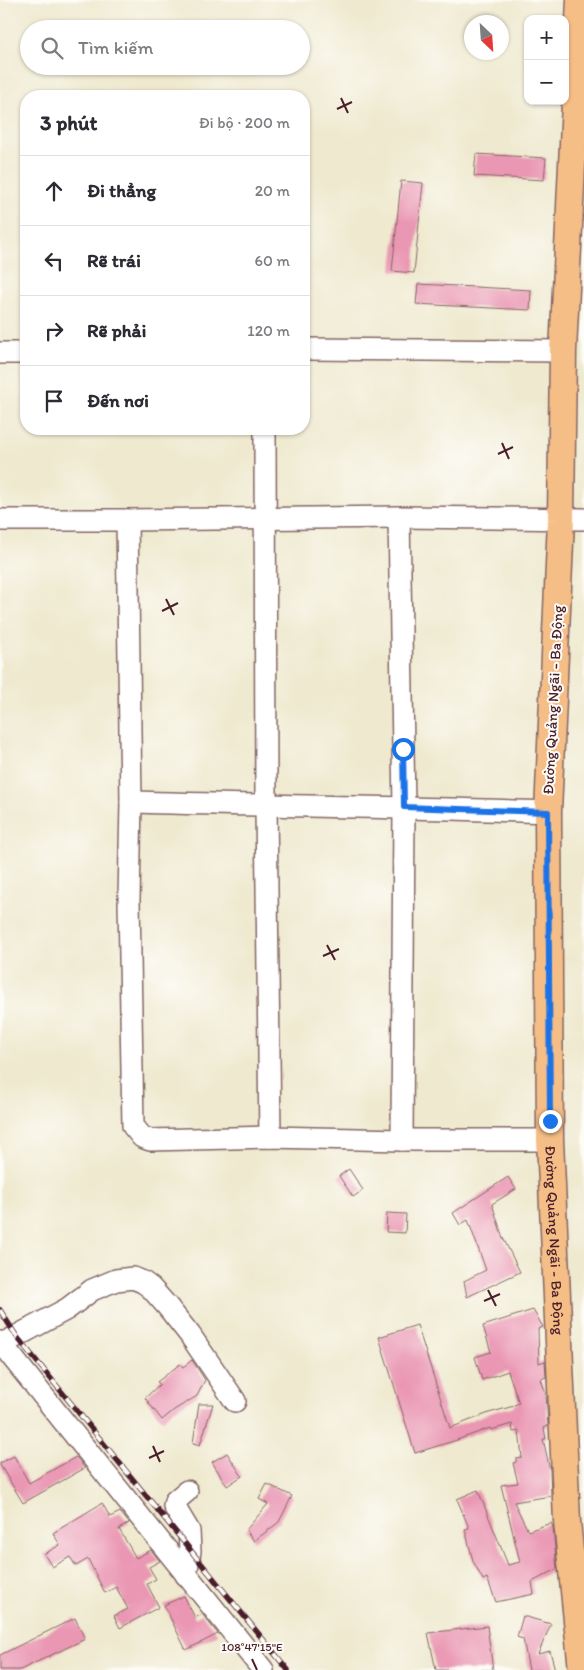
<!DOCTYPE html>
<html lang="vi">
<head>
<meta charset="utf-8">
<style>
  body { margin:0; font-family:Itim,sans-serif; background:#f7f7f7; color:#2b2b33 }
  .controls { position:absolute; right:15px; top:15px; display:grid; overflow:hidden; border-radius:10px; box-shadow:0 1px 4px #0004 }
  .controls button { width:45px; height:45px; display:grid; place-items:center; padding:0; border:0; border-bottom:1px solid #e1e1e2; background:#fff; color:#2b2b33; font:25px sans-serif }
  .compass { position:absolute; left:464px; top:15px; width:45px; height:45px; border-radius:50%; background:#fff; box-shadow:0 1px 4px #0004; rotate:155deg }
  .stop { position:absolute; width:15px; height:15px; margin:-11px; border:4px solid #1a73e8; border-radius:50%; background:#fff }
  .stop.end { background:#1a73e8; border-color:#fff; box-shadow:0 1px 5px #0008 }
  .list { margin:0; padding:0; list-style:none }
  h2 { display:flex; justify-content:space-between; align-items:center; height:65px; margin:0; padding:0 20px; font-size:21px }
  h2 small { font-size:16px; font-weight:400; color:#7c7c81 }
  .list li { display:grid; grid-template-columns:32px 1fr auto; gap:15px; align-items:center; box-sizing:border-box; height:70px; padding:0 20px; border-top:1px solid #e1e1e2 }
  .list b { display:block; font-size:19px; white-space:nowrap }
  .list em { font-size:16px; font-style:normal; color:#7c7c81 }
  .icon { flex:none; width:28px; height:28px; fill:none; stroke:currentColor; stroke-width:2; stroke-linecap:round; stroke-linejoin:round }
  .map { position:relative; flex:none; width:584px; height:1670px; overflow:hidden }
  .search { position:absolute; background:#fff; box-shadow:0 1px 4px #0004; left:20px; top:20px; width:290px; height:55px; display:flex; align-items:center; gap:12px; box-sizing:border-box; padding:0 18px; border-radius:28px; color:#7c7c81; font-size:19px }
  .panel { position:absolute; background:#fff; box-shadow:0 1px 4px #0004; left:20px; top:90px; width:290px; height:345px; border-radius:20px }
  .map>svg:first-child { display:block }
  .building { fill:#ea97b4 }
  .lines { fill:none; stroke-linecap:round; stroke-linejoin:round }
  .minor-casing { stroke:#846664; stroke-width:24 }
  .major-casing { stroke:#846664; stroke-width:29 }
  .minor { stroke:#fff; stroke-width:21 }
  .major { stroke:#f6be87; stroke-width:26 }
  .rail-casing { stroke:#4a1f2b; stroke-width:5.5 }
  .rail { stroke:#fdfcf7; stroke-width:4; stroke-dasharray:11; stroke-linecap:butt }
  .route { stroke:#1a73e8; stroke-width:6 }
  .ticks { fill:none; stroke:#4a1f2b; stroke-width:2 }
  .labels { text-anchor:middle; stroke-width:4; stroke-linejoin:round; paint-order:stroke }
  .street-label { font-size:15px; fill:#4a1f2b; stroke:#fdfcf7 }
  .ticks-label { font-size:12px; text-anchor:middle; fill:#4a1f2b; stroke:#fdfcf7; stroke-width:4; stroke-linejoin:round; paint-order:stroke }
</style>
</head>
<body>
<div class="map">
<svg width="584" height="1670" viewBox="0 0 584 1670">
  <rect width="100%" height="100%" fill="#fdfcf7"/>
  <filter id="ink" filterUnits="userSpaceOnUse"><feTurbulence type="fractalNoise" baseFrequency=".02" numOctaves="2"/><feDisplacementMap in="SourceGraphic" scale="10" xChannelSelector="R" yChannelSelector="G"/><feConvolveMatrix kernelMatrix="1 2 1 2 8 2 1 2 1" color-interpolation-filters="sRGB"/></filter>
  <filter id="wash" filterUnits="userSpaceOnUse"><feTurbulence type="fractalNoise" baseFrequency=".0096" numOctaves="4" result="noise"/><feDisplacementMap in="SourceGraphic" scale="20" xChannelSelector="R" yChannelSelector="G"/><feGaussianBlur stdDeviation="1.12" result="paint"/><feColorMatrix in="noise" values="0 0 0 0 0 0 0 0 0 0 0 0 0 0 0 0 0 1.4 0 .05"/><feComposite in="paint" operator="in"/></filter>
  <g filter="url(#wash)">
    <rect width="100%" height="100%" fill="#efe9cf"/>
    <g id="blocks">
      <g class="building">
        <polygon points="476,154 546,158 544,180 474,176"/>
        <polygon points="401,181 423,183 414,273 392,271"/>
        <polygon points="418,284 531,290 530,310 416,304"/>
        <polygon points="349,1169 363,1190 353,1197 339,1176"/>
        <polygon points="508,1177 516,1189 492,1204 503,1238 520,1272 467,1297 464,1281 486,1270 468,1220 460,1225 453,1213"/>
        <polygon points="387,1213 406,1214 405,1233 386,1232"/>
        <polygon points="533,1310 543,1327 538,1329 539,1363 545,1361 546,1377 541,1379 546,1395 548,1426 544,1428 546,1439 543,1439 550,1470 551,1496 514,1502 528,1531 551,1523 553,1527 557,1569 532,1582 534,1594 496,1602 487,1578 483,1580 473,1561 465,1529 469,1528 457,1499 478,1490 508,1565 520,1562 501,1485 518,1483 513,1463 516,1462 516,1458 522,1457 519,1431 513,1432 512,1424 491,1430 490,1428 457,1440 415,1453 379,1337 417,1325 450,1428 489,1413 514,1406 514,1405 519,1403 508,1371 482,1380 475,1357 491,1352 483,1326"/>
        <polygon points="192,1360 205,1380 197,1396 174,1410 162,1420 145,1398 160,1384 157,1382 180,1364 183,1367"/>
        <polygon points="199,1404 213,1404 200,1445 193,1443"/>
        <polygon points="227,1453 242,1476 227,1486 212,1462"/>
        <polygon points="14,1456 29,1483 76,1457 85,1468 23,1503 0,1465 0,1463"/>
        <polygon points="267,1484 292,1496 279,1522 254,1541 246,1530 268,1504 259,1499"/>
        <polygon points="102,1503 110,1517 120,1512 129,1523 119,1529 136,1558 151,1550 160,1561 149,1567 156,1579 147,1584 159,1607 120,1628 114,1616 128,1609 116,1587 105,1593 88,1559 76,1566 70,1557 52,1567 44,1554 60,1545 53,1533"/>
        <polygon points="184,1596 195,1618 202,1614 218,1634 186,1650 164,1605"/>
        <polygon points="523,1616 551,1624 538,1654 550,1651 555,1670 529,1670 523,1639 517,1637"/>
        <polygon points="75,1618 85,1639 20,1670 0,1670 0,1655"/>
        <polygon points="487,1626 493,1670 436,1670 428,1633"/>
      </g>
    </g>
  </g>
  <g filter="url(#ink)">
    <use href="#blocks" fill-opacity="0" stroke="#846664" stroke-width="1"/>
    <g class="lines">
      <g class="minor-casing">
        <g id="minor">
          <polyline points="304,349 563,351"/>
          <polyline points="0,353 26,353"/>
          <polyline points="265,429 266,806 270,1137"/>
          <polyline points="399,517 404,807 402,1140"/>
          <polyline points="0,520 127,520 399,517 584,519"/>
          <polyline points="127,520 131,802 129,900 133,1126 142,1137 150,1140 270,1137 402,1140 550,1140"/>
          <path d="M 131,802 C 270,806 409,807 548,812"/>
          <polyline points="0,1342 263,1670"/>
          <polyline points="2,1344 67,1309 92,1290 116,1280 133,1278 143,1282 151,1288 167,1306 190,1335 235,1401"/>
          <polyline points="186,1575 190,1551 189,1531 174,1506 175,1501 187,1491"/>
        </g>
      </g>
      <g class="major-casing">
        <g id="major">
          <path id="s1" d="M 580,0 L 563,351 L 561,520 L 548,812 L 550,1140 L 567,1521 L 582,1670"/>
        </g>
      </g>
      <use href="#minor" class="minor"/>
      <use href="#major" class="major"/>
      <g class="rail-casing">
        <polyline id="rail" points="0,1310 17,1337 288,1670"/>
      </g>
      <use href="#rail" class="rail"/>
    </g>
  </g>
  <g class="lines" filter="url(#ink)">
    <polyline class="route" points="403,749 404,807 548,812 550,1121"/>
  </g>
  <path class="ticks" d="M 341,98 L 348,113M 337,109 L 352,102M 502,443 L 509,459M 498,454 L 513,447M 166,599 L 174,615M 162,611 L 178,603M 327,945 L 335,960M 323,956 L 339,949M 488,1290 L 496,1306M 484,1301 L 500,1294M 153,1446 L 160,1462M 149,1458 L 164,1451M 252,1659 L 257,1670"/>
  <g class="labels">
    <g class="street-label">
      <text transform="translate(553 700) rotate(-87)" y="5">Đường Quảng Ngãi - Ba Động</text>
      <text dy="5" stroke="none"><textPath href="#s1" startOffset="1241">Đường Quảng Ngãi - Ba Động</textPath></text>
    </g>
  </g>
  <g class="ticks-label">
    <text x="252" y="1651">108°47'15"E</text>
  </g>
</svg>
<div class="controls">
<button>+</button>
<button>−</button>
</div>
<svg class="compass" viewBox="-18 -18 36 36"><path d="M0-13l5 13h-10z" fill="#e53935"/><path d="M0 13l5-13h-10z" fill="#7c7c81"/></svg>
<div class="stop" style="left:403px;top:749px"></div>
<div class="stop end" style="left:550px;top:1121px"></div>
<div class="search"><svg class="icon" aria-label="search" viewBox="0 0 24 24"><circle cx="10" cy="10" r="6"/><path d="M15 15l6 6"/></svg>Tìm kiếm</div>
<section class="panel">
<h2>3 phút<small>Đi bộ · 200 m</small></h2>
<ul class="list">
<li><svg class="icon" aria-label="ahead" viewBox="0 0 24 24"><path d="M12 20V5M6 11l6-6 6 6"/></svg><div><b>Đi thẳng</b></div><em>20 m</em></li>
<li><svg class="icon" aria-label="left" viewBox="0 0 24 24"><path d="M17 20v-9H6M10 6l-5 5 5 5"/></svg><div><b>Rẽ trái</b></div><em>60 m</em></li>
<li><svg class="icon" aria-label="right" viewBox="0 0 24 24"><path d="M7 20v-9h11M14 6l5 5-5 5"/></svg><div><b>Rẽ phải</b></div><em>120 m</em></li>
<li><svg class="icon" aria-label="arrive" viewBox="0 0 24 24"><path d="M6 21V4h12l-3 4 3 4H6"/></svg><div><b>Đến nơi</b></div></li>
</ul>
</section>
</div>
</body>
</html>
